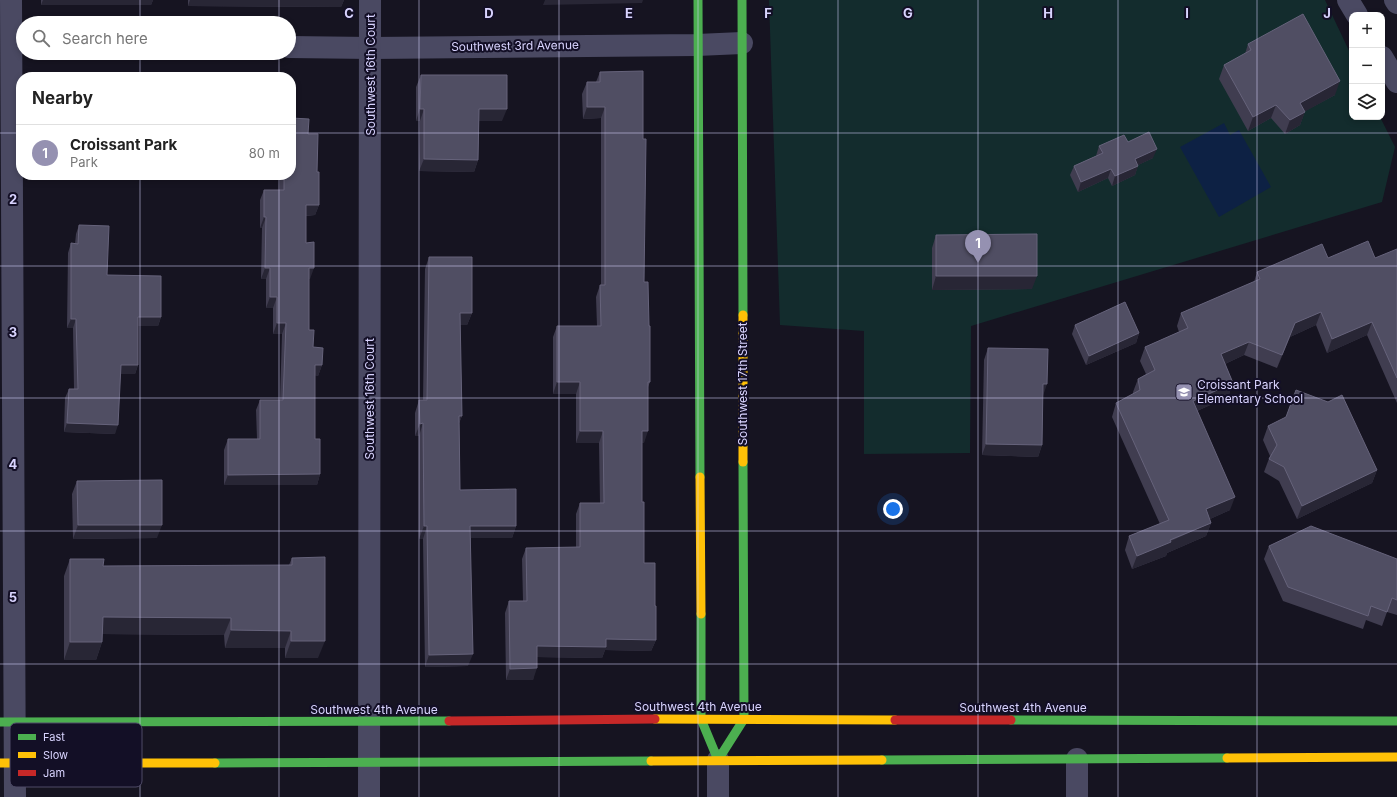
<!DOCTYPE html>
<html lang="en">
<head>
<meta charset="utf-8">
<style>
  body { margin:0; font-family:Inter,sans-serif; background:#f2f2f2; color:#222 }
  .controls { position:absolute; right:12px; top:12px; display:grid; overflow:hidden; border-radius:8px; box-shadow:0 2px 6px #0003 }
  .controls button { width:36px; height:36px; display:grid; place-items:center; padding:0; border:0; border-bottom:1px solid #e0e0e0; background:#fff; color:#222; font:20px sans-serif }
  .you { position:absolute; left:893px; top:509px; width:14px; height:14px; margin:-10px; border:3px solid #fff; border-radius:50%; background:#1a73e8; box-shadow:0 0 0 6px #1a73e833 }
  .badge { display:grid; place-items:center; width:26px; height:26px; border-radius:50%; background:#9591b1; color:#fff; font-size:13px; font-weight:700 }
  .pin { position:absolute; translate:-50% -33px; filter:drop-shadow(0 1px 2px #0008) }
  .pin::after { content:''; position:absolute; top:21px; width:14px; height:12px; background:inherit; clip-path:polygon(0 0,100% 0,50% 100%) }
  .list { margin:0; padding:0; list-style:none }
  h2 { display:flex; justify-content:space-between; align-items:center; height:52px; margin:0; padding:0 16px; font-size:17px }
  h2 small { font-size:13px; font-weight:400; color:#767676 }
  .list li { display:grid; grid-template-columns:26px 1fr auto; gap:12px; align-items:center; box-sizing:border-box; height:56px; padding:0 16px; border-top:1px solid #e0e0e0 }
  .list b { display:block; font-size:15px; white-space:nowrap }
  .list p { margin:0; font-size:13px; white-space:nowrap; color:#767676 }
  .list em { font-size:13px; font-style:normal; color:#767676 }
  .icon { flex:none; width:22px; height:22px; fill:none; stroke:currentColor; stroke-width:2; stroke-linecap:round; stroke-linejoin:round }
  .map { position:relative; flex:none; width:1397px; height:797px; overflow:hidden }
  .search { position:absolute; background:#fff; box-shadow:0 2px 6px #0003; left:16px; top:16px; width:280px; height:44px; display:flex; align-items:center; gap:10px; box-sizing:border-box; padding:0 14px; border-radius:22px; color:#767676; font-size:15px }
  .panel { position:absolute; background:#fff; box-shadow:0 2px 6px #0003; left:16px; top:72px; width:280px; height:108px; border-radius:16px }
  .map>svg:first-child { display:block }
  .green { fill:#132c2d }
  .water { fill:#0d2144 }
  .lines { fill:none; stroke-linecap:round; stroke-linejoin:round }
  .street { stroke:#4a4962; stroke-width:22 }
  .fast { stroke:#4caf50; stroke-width:9 }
  .slow { stroke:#ffc107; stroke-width:9 }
  .jam { stroke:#c62828; stroke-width:9 }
  .wall { fill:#403d50 }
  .shaded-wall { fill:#282635 }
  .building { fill:#504e63; stroke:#66637b }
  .grid { fill:none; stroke:#d9d4ff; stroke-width:1; stroke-opacity:0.55 }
  .labels { text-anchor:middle; stroke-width:4; stroke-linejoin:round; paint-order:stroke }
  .street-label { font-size:12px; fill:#d9d4ff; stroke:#130f26 }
  .poi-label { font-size:12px; fill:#d9d4ff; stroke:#130f26; text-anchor:start }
  .key { fill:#130f26; stroke:#4e4a67; stroke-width:1 }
  .key-label { font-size:11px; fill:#d9d4ff }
  .grid-label { font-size:13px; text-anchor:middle; font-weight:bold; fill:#d9d4ff; stroke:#130f26; stroke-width:4; stroke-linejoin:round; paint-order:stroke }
</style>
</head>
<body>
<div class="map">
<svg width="1397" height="797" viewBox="0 0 1397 797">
  <rect width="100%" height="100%" fill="#161421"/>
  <polygon class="green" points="769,0 1325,0 1352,57 1352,117 1380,117 1395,147 1382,202 971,326 970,453 864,454 864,331 780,325"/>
  <polygon class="water" points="1224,123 1230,135 1239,130 1271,187 1219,217 1180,147"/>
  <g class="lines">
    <g class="street">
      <polyline points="11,0 15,797"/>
      <polyline points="1348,0 1357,15"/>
      <polyline points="1395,0 1397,3"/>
      <polyline points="289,47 371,48 697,45 742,43"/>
      <polyline points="1382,57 1397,82"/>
      <polyline points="718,760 718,797"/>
      <polyline points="369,797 370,0"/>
      <polyline points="1077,797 1077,759"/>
    </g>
    <g class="fast">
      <polyline points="698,0 700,477"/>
      <polyline points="742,0 743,315"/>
      <polyline points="701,614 701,719 718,760"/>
      <polyline points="1011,720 1397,721"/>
      <polyline points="0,722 449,721"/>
      <polyline points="718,760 744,719 743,462"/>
      <polyline points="882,760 1227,758"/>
      <polyline points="215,763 651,761"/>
    </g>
    <g class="slow">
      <polyline points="743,315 743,462"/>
      <polyline points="700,477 701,614"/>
      <polyline points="655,719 895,720"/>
      <polyline points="1227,758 1397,757"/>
      <polyline points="651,761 882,760"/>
      <polyline points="0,763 215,763"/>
    </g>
    <g class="jam">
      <polyline points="895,720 1011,720"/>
      <polyline points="449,721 655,719"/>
    </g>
  </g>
  <g class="wall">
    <polygon points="41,0 153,0 151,5 41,5"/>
    <polygon points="188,0 344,0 341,7 188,6"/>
    <polygon points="1248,44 1335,95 1305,111 1300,125 1285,134 1271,118 1248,131 1219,79 1224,65 1245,54"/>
    <polygon points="600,72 643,139 644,282 650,382 648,387 644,443 642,443 642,502 644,563 655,606 656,640 651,651 605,650 602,658 537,657 533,680 506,680 505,613 509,601 523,601 522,559 526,548 576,547 576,514 580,503 600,503 599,443 576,443 576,394 553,394 553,337 557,326 597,326 596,297 600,285 601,285 601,118 583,119 582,94 587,82 596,82"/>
    <polygon points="421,75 502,121 479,121 478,160 474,172 419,171 420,121 416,121 416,87"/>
    <polygon points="308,134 317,172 319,205 315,215 306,216 306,243 310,279 309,279 309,330 313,347 322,365 318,376 315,375 315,439 320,474 317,485 224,485 224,450 228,439 257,439 256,410 260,400 280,400 282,334 273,334 273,308 266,308 266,279 261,279 262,228 260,228 260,200 264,190 280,190 280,175 291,175"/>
    <polygon points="1128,142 1153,158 1138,165 1135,175 1112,186 1108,178 1078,192 1070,175 1074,166 1096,156 1099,146"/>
    <polygon points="79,225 107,275 161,317 158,326 138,326 138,365 135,374 120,374 115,434 64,432 65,398 69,389 74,389 73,328 67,328 68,253 71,243 75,244 76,234"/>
    <polygon points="936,235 1032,289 932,290 932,248"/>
    <polygon points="1397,250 1397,403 1367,335 1327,353 1316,325 1290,337 1277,368 1244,355 1225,364 1233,383 1228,397 1197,411 1230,510 1210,519 1211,523 1206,536 1167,553 1166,556 1132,569 1125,550 1129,536 1160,524 1112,417 1116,403 1133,394 1133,392 1138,379 1146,374 1140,361 1145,347 1179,332 1177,326 1181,313 1254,282 1257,272 1328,258 1375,258"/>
    <polygon points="429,257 472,313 467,325 460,325 462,416 459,423 460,490 516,526 512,538 471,538 468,666 425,667 423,539 419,539 419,436 415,436 415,413 419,400 423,400 425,269"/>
    <polygon points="1075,325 1139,333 1136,343 1086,365 1072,334"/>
    <polygon points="988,348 1043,396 1042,445 1038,457 982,455 984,360"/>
    <polygon points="1268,426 1377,470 1372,483 1297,519 1279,481 1264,472 1270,456 1263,440"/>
    <polygon points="77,481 157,538 73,539 72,494"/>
    <polygon points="1269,546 1397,559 1397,615 1387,612 1382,626 1366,620 1363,629 1283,601 1264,559"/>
    <polygon points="292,558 318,658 285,658 285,648 225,648 224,635 102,634 102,642 96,660 64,660 64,576 70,559 103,566 289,565"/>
  </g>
  <g class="shaded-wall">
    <polygon points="43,0 153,0 151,5 41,5"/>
    <polygon points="190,0 344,0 341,7 188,6"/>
    <polygon points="545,0 643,0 642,3 543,5"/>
    <polygon points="1340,81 1335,95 1295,117 1300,103"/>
    <polygon points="1276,105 1271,118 1248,131 1253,117"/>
    <polygon points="587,107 605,107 601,118 583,119"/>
    <polygon points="420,109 424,109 420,121 416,121"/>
    <polygon points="479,109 507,109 502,121 474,121"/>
    <polygon points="1305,112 1300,125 1285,134 1290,120"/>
    <polygon points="1157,149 1153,158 1132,168 1135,159"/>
    <polygon points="424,159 478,160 474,172 419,171"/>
    <polygon points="1138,166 1135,175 1112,186 1115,176"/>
    <polygon points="1111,169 1108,178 1078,192 1081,182"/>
    <rect x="63" y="175" width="47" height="1"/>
    <polygon points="306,205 319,205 315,215 302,216"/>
    <polygon points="264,217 266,217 262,228 260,228"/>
    <polygon points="265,268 270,268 266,279 261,279"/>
    <polygon points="309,268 314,268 310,279 305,279"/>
    <polygon points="936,276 1037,276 1032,289 932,290"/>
    <polygon points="270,297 277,297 273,308 266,308"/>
    <polygon points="1321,312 1316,325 1290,337 1277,368 1295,323"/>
    <polygon points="460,313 472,313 467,325 456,325"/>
    <polygon points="138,317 161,317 158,326 134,326"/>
    <polygon points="71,319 76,319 73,328 67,328"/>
    <polygon points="1372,322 1367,335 1327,353 1332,339"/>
    <polygon points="277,323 286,323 282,334 273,334"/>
    <polygon points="1139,333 1136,343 1086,365 1089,356"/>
    <polygon points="1249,342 1244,355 1216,368 1221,354"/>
    <polygon points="121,365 138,365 135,374 117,374"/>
    <polygon points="315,365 322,365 318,376 311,375"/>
    <polygon points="557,382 580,382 576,394 553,394"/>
    <polygon points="1233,383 1228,397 1188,415 1193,401"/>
    <polygon points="1043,384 1047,384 1043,396"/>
    <polygon points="459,416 462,416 457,428"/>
    <polygon points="67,423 118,425 115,434 64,432"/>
    <polygon points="423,423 419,436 415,436 420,424"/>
    <polygon points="580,431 603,431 599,443 576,443"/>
    <polygon points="642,431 648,431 644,443 638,443"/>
    <polygon points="986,444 1042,445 1038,457 982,455"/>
    <polygon points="1377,470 1372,483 1297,519 1302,506"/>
    <polygon points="320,474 317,485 224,485 228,475"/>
    <polygon points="1235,497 1230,510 1201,523 1206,509"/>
    <polygon points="1211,523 1206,536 1167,553 1166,556 1132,569 1137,556"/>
    <polygon points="78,525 162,525 157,538 73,539"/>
    <polygon points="424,526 427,526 423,539 419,539"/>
    <polygon points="470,526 516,526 512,538 466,538"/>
    <polygon points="103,617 231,618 224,635 96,634"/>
    <polygon points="231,630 291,631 285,648 225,648"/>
    <polygon points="606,639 656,640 651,651 605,650 602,658 533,657 537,646"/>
    <polygon points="291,641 325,641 318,658 285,658"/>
    <polygon points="70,642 102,642 96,660 64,660"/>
    <polygon points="473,654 468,666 425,667 429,655"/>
    <polygon points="537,668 533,680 506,680 510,669"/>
  </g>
  <g class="building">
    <polygon points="1303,14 1340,81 1300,103 1305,112 1290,120 1276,105 1253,117 1224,65 1251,50 1248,44"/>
    <polygon points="643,71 643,139 646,139 644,282 648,282 649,326 650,326 650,382 648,382 648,431 642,431 642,502 644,502 644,563 655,563 655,606 656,606 656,640 606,639 606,647 537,646 537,668 510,669 509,601 527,601 526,548 580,547 580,503 604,503 603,431 580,431 580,382 557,382 557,326 601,326 600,285 605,285 605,107 587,107 587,82 600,82 600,72"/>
    <polygon points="108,73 108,77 76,77 76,74"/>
    <polygon points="421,75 507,75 507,109 479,109 478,160 424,159 424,109 420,109"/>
    <polygon points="291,118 309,119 308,134 318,134 317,172 319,172 319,205 306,205 306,243 314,242 314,268 309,268 309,330 314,330 313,347 323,348 322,365 315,365 315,439 320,439 320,474 228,475 228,439 260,439 260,400 283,400 286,323 277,323 277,297 270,297 270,268 265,268 266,217 264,217 264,190 284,190 284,175 291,175"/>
    <polygon points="1149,132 1157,149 1135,159 1138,166 1115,176 1111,169 1081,182 1074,166 1103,153 1099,146 1124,135 1128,142"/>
    <polygon points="79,225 109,226 107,275 161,276 161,317 138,317 138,365 121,365 118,425 67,423 69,389 78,389 76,319 71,319 71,243 78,244"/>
    <polygon points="1037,234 1037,276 936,276 936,235"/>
    <polygon points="1368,241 1375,258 1397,249 1397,378 1372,322 1332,339 1321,312 1295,323 1282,355 1249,342 1221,354 1233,383 1193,401 1235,497 1206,509 1211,523 1170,540 1171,542 1137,556 1129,536 1169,520 1116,403 1140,390 1138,379 1155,370 1145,347 1188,328 1181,313 1260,279 1257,272 1322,244 1328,258"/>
    <polygon points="429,257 472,257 472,313 460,313 462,416 459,416 460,490 516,489 516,526 470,526 473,654 429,655 427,526 424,526 423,423 420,424 419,400 427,400"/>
    <polygon points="1125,302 1139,333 1089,356 1075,325"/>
    <polygon points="988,348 1048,349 1047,384 1043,384 1042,445 986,444"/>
    <polygon points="1296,390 1328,402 1342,395 1377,470 1302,506 1284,467 1269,459 1277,445 1268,426 1286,417"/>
    <polygon points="162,480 162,525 78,525 77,481"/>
    <polygon points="1311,526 1397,559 1397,600 1392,598 1387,612 1371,606 1368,616 1288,587 1269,546"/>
    <polygon points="325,557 325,641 291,641 291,631 231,630 231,618 103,617 102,642 70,642 70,559 104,559 103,566 292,565 292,558"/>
  </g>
  <path class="grid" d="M 140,0 L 140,23M 279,0 L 279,23M 419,0 L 419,797M 559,0 L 559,797M 698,0 L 698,797M 838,0 L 838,797M 978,0 L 978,797M 1118,0 L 1118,797M 1257,0 L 1257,797M 140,53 L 140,77M 279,53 L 279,77M 0,133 L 21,133M 291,133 L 1397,133M 140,175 L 140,797M 279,175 L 279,797M 0,266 L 1397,266M 0,398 L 1397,398M 0,531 L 1397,531M 0,664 L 1397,664"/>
  <defs>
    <g id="school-square" transform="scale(0.9)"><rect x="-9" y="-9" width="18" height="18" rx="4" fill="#9591b1" stroke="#130f26"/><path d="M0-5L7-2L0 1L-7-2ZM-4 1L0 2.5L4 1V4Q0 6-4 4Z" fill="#fff"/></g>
  </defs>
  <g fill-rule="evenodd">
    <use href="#school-square" x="1184" y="392"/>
  </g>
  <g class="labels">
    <g class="street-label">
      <text transform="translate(515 46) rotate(-1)" y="4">Southwest 3rd Avenue</text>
      <text transform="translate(371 75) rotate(-90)" y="4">Southwest 16th Court</text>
      <text transform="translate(743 384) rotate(-90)" y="4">Southwest 17th Street</text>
      <text transform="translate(370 399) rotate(-90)" y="4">Southwest 16th Court</text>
      <text x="698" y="711">Southwest 4th Avenue</text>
      <text x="1023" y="712">Southwest 4th Avenue</text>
      <text x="374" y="714">Southwest 4th Avenue</text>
    </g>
    <g class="poi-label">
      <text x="1197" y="389">Croissant Park<tspan x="1197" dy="14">Elementary School</tspan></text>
    </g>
  </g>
  <rect x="10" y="723" width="132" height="64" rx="6" class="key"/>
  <rect x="18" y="734" width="18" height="6" fill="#4caf50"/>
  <rect x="18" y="752" width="18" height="6" fill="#ffc107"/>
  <rect x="18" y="770" width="18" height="6" fill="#c62828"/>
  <g class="key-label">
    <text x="43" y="741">Fast</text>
    <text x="43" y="759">Slow</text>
    <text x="43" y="777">Jam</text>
  </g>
  <g class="grid-label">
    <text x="349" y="18">C</text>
    <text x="489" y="18">D</text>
    <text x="629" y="18">E</text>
    <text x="768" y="18">F</text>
    <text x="908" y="18">G</text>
    <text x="1048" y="18">H</text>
    <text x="1187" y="18">I</text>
    <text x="1327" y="18">J</text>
    <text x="13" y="204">2</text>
    <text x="13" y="337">3</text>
    <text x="13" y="469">4</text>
    <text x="13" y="602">5</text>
  </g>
</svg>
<div class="controls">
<button>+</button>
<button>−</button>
<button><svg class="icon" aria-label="layers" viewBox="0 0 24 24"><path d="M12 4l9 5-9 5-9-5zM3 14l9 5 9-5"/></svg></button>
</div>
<div class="you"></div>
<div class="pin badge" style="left:978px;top:263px">1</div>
<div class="search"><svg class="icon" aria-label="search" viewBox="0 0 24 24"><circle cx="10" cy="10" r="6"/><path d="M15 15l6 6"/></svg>Search here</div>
<section class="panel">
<h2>Nearby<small></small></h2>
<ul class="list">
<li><span class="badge">1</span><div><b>Croissant Park</b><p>Park</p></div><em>80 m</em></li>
</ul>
</section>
</div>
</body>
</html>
